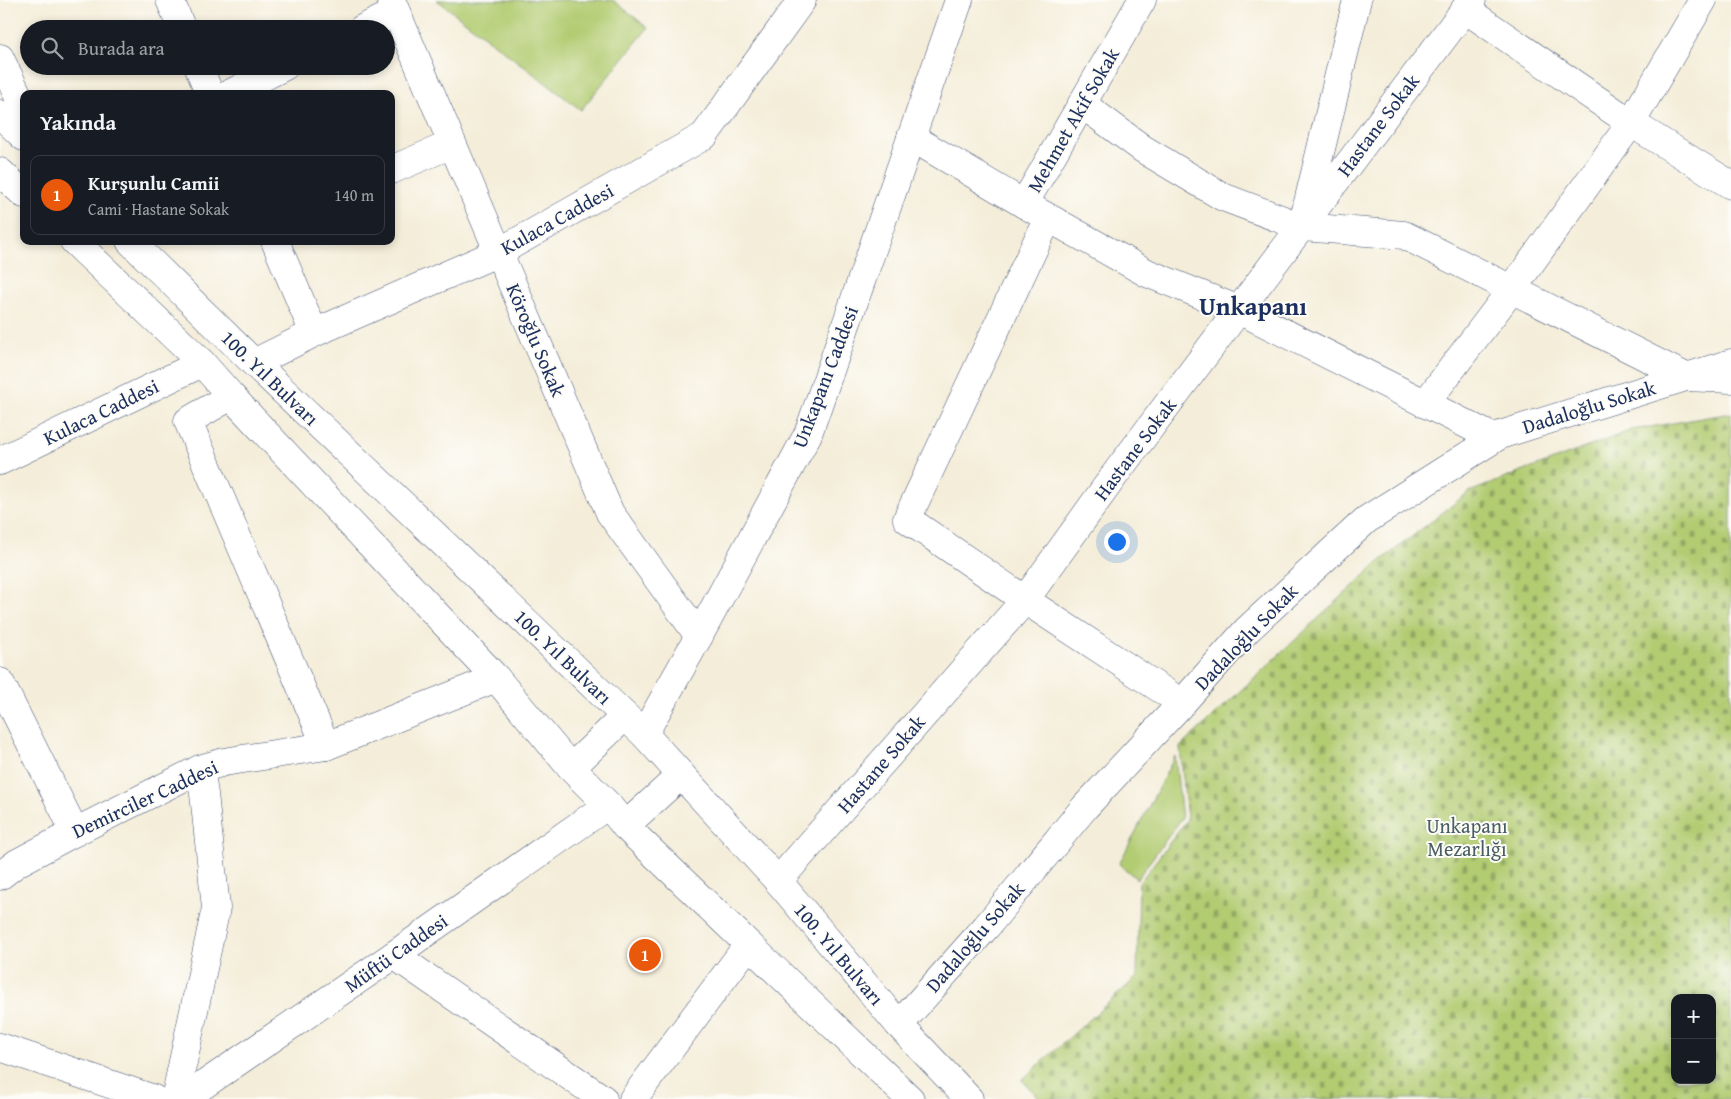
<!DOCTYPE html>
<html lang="tr">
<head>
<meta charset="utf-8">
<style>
  body { margin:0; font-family:"Gentium Book Plus",serif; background:#20242c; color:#f1f3f6 }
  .controls { position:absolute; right:15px; bottom:15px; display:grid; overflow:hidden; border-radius:10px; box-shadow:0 2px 8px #0003 }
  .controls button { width:45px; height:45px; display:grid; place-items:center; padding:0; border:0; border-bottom:1px solid #363941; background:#171b24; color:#f1f3f6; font:25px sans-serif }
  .you { position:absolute; left:1116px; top:541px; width:18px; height:18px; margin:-12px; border:4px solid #fff; border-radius:50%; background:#1a73e8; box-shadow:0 0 0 8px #1a73e833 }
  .badge { display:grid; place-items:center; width:32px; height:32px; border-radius:50%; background:#ea580c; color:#fff; font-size:16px; font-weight:700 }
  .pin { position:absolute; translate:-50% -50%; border:2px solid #fff; box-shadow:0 1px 5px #0006 }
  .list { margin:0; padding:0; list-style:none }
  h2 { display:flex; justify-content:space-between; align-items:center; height:65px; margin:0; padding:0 20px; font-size:21px }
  h2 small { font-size:16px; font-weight:400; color:#9ea1a6 }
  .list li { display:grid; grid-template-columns:32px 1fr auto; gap:15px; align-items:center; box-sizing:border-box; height:80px; margin:0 10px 10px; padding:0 10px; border:1px solid #363941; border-radius:10px }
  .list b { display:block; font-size:19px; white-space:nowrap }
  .list p { margin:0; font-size:16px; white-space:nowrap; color:#9ea1a6 }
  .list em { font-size:16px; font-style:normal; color:#9ea1a6 }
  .icon { flex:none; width:28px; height:28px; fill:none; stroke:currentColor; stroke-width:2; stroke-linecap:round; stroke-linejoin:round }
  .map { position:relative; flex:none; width:1731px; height:1099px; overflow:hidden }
  .search { position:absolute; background:#171b24; box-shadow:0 2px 8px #0003; left:20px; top:20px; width:375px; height:55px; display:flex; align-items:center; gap:12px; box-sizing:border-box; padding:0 18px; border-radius:28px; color:#9ea1a6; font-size:19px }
  .panel { position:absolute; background:#171b24; box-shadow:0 2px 8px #0003; left:20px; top:90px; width:375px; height:155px; border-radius:10px }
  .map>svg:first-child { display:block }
  .green { fill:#b2cc72; stroke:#667e68 }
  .cemetery { fill:url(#cemetery-stones); stroke:#667e68; fill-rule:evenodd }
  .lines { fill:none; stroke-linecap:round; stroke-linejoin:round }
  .minor-casing { stroke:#3c4c70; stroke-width:29 }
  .tertiary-casing { stroke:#3c4c70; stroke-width:29 }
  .secondary-casing { stroke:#3c4c70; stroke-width:29 }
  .primary-casing { stroke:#3c4c70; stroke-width:29 }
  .minor { stroke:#fff; stroke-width:28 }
  .tertiary { stroke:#fff; stroke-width:28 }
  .secondary { stroke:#fff; stroke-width:28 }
  .primary { stroke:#fff; stroke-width:28 }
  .labels { text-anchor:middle; stroke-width:4; stroke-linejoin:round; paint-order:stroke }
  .street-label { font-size:20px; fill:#1b2f5e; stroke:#fdfcf7 }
  .park-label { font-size:20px; fill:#485e64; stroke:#fdfcf7 }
  .district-label { font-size:25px; font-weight:bold; fill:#1b2f5e; stroke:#fdfcf7 }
</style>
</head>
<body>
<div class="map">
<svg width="1731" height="1099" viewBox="0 0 1731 1099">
  <defs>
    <pattern id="cemetery-stones" width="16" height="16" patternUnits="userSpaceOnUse" patternTransform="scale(1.25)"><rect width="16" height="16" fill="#b2cc72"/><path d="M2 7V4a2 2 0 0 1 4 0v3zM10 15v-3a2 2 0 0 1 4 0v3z" fill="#90a661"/></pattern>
  </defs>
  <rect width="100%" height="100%" fill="#fdfcf7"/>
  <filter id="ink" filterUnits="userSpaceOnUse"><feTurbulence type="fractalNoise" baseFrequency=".02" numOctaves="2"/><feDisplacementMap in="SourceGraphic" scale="10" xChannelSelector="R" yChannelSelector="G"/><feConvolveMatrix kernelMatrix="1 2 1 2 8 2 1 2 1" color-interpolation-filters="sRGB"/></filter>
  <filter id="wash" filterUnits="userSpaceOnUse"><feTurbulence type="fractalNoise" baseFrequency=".0096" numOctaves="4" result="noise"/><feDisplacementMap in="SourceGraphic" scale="20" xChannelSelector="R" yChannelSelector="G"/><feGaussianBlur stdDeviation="1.12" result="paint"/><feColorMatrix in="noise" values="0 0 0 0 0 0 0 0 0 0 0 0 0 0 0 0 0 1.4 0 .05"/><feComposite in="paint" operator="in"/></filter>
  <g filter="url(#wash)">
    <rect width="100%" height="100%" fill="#f4edd9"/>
    <g class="green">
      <polygon points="437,0 613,0 648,28 581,110"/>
      <polygon points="1175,756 1182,818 1137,879 1119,864"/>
    </g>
    <path class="cemetery" d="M 1731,413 L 1731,1099 L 1040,1099 L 1022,1080 L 1137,977 L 1139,883 L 1187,820 L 1180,747 L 1378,563 L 1469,492 L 1632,430 ZM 1675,998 L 1712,998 L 1712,1080 L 1675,1080 Z"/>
  </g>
  <g filter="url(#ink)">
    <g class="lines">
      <g class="minor-casing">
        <g id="minor">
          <polyline points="170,0 182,29"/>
          <polyline points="391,0 610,513 699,636"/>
          <polyline points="1703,0 1631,123 1731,185"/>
          <polyline points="362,29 396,12"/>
          <polyline points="0,58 24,108"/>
          <polyline points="198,66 210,94"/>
          <polyline points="229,94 285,66"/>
          <polyline points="1082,104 1143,149 1223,197 1302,227 1357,0"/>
          <polyline points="911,137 1024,204 1142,0"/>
          <polyline points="391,170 452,144"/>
          <polyline points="1024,204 1147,273 1239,310 1494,438"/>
          <polyline points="1048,218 907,519 1025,600 1182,703"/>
          <polyline points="1302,227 1404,235 1686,377"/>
          <polyline points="275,241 314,333"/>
          <polyline points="231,396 188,421 326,746"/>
          <polyline points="1425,404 1512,289 1631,123 1465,9"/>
          <polyline points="0,682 75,832"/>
          <polyline points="0,876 17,863 75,832 200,769 224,762 326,746 496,678"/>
          <polyline points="778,881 1025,600 1119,469 1472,0"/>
          <polyline points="394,955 603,1099"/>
          <polyline points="899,1025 986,927 1085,807 1182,703 1247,630 1366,520 1500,435 1731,363"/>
          <polyline points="0,1047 154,1099"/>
          <polyline points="175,1099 216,908 204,794 200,769"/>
          <polyline points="633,1099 748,945"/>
        </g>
      </g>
      <g class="tertiary-casing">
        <polyline id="tertiary" points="1686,377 1731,379"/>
      </g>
      <g class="secondary-casing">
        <g id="secondary">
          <polyline points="254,363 314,333 499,252 704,136 802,0"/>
          <polyline points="0,461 202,363"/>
          <polyline points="644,734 699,636 808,434 959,0"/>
          <polyline points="183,1099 394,955 608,805"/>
        </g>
      </g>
      <g class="primary-casing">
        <g id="primary">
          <polyline points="0,114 24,137"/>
          <polyline points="0,172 24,194"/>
          <polyline points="74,241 202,363 231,396 496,678 571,768 608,805 625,826 910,1099"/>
          <polyline points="130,241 254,363 644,734 778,881 899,1025 969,1099"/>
          <polyline points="571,768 625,716"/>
          <polyline points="625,826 681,775"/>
        </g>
      </g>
      <use href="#minor" class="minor"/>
      <use href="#tertiary" class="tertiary"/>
      <use href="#secondary" class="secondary"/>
      <use href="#primary" class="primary"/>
    </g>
  </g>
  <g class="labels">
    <g class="street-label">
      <text transform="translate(1073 120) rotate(-60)" y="7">Mehmet Akif Sokak</text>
      <text transform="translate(1378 125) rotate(-53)" y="7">Hastane Sokak</text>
      <text transform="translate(557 219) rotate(-29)" y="7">Kulaca Caddesi</text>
      <text transform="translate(536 340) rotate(67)" y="7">Köroğlu Sokak</text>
      <text transform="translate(825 377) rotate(-69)" y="7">Unkapanı Caddesi</text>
      <text transform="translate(270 378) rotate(44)" y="7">100. Yıl Bulvarı</text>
      <text transform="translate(1589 407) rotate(-17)" y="7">Dadaloğlu Sokak</text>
      <text transform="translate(101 412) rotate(-26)" y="7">Kulaca Caddesi</text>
      <text transform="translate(1135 449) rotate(-53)" y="7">Hastane Sokak</text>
      <text transform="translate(1246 637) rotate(-46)" y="7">Dadaloğlu Sokak</text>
      <text transform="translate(563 657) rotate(44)" y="7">100. Yıl Bulvarı</text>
      <text transform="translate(881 764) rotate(-49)" y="7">Hastane Sokak</text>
      <text transform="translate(145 799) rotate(-25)" y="7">Demirciler Caddesi</text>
      <text transform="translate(975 937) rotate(-49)" y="7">Dadaloğlu Sokak</text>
      <text transform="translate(396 953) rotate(-35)" y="7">Müftü Caddesi</text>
      <text transform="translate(839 954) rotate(50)" y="7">100. Yıl Bulvarı</text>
    </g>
    <g class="park-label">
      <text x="1467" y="833">Unkapanı<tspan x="1467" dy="23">Mezarlığı</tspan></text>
    </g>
    <g class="district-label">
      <text x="1253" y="315">Unkapanı</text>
    </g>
  </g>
</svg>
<div class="controls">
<button>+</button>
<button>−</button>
</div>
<div class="you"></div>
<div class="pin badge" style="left:645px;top:955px">1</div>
<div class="search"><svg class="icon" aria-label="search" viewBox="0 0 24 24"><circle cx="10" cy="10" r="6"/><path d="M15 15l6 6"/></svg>Burada ara</div>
<section class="panel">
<h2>Yakında<small></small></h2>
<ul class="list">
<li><span class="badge">1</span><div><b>Kurşunlu Camii</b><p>Cami · Hastane Sokak</p></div><em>140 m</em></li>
</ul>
</section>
</div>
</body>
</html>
